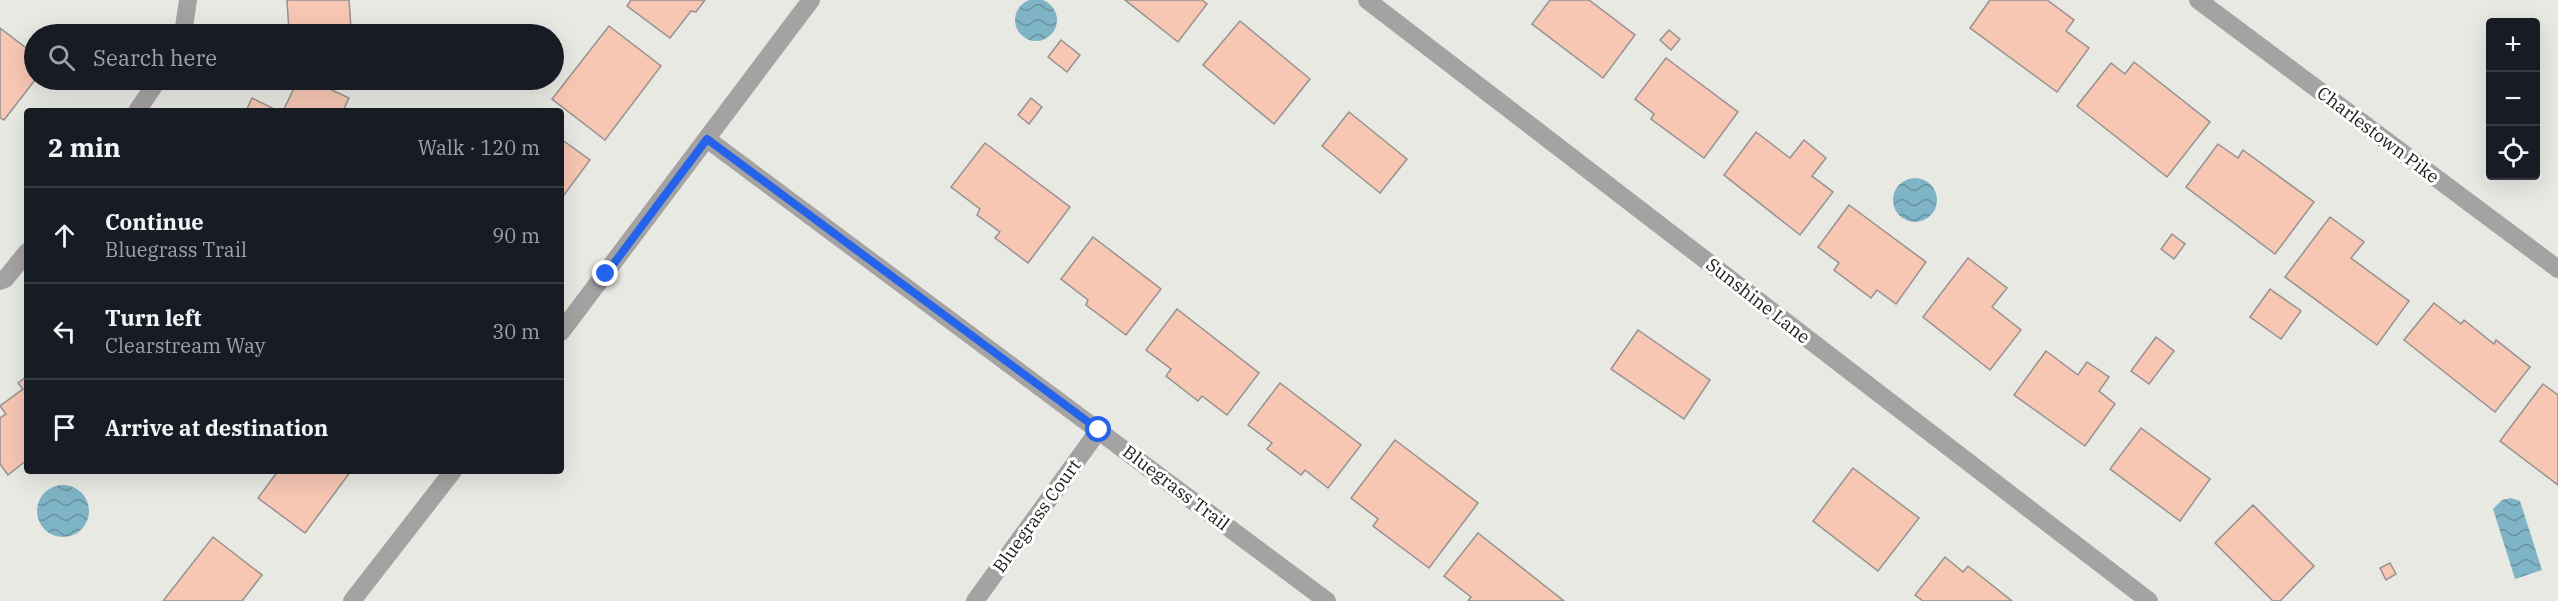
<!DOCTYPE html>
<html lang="en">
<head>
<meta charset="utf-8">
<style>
  body { margin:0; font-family:"IBM Plex Serif",serif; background:#242831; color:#f1f3f6 }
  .controls { position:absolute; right:18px; top:18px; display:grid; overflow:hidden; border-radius:6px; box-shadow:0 6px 24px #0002 }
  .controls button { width:54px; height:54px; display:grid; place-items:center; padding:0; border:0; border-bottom:2px solid #363941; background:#171b24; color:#f1f3f6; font:30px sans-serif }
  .stop { position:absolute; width:18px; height:18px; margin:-14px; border:4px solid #2563eb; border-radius:50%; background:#fff }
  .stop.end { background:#2563eb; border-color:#fff; box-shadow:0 2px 6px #0008 }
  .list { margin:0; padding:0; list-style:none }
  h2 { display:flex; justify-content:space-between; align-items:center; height:78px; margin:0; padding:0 24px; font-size:26px }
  h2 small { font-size:20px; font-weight:400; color:#9ea1a6 }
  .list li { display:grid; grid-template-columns:39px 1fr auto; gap:18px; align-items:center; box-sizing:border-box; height:96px; padding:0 24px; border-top:2px solid #363941 }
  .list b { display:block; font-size:22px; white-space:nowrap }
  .list p { margin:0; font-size:20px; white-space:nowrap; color:#9ea1a6 }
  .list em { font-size:20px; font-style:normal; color:#9ea1a6 }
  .icon { flex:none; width:33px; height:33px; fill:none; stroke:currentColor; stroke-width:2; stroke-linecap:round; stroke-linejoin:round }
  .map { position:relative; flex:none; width:2558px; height:601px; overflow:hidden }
  .search { position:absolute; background:#171b24; box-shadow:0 6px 24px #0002; left:24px; top:24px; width:540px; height:66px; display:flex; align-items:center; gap:15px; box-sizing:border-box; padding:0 21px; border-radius:33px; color:#9ea1a6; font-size:22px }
  .panel { position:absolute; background:#171b24; box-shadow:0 6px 24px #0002; left:24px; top:108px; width:540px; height:366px; border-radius:6px }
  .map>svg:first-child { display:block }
  .water { fill:url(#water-waves) }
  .building { fill:#f8c7b4; stroke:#95918f; stroke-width:1.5 }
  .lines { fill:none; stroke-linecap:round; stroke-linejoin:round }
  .minor { stroke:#a4a2a2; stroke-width:18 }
  .tertiary { stroke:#a4a2a2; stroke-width:18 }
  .route { stroke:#2563eb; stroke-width:8 }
  .labels { text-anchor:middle; stroke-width:6; stroke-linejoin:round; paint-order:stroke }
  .street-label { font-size:18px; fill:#1d1d1b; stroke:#fff }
</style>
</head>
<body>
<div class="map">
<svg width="2558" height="601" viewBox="0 0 2558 601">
  <defs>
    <pattern id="water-waves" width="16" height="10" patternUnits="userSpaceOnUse" patternTransform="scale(1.5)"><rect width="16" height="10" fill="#7eb4c5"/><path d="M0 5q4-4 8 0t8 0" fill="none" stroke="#67929f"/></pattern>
  </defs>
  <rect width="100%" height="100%" fill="#e9e9e4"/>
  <g class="water">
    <circle cx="1036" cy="20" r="21"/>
    <circle cx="1915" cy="200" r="22"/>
    <circle cx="63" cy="511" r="26"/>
    <polygon points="2511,498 2520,501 2542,570 2515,579 2493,509 2502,500"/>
  </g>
  <g class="building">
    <polygon points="287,0 349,0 351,28 289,32"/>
    <polygon points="631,0 705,0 696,12 691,11 670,38 627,6"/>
    <polygon points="1125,0 1202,0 1207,4 1178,42"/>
    <polygon points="1550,0 1589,0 1635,35 1603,78 1532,24"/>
    <polygon points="1990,0 2047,0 2074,20 2066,31 2089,48 2057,92 1970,28"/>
    <polygon points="1240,21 1310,79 1274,124 1203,65"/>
    <polygon points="609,26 661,66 605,140 552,99"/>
    <polygon points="0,28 34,54 35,80 4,120 0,118"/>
    <polygon points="1669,30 1680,39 1671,50 1660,40"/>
    <polygon points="1061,40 1080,55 1067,72 1048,57"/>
    <polygon points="1666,58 1738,112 1704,158 1651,119 1654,114 1635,99"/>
    <polygon points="2134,62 2210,122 2167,177 2077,106 2111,63 2125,74"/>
    <polygon points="298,80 311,80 349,98 343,111 283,111"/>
    <polygon points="252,98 278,111 246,111"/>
    <polygon points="1031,98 1042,107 1029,124 1018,115"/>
    <polygon points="1349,112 1407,159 1380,193 1322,146"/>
    <polygon points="1756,132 1790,158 1804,140 1826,158 1812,176 1833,192 1800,235 1724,175"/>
    <polygon points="561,139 590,160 561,199"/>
    <polygon points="985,143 1070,207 1028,263 995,238 1000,232 977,215 980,209 951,187"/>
    <polygon points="2218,144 2238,158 2243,150 2314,202 2275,254 2186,187"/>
    <polygon points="1849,205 1926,262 1896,304 1877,290 1871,298 1834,270 1839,263 1818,247"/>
    <polygon points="2330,217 2364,242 2351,258 2409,301 2377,345 2285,277"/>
    <polygon points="2172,234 2185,244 2174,259 2161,249"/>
    <polygon points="1093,237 1161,289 1126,335 1086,305 1088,300 1061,279"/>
    <polygon points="1968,258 2007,288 1992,307 2021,330 1990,370 1923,317"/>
    <polygon points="2270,289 2301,311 2281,339 2250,317"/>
    <polygon points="2434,303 2461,324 2464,320 2494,344 2496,340 2530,367 2495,412 2404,340"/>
    <polygon points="1177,309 1259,373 1227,415 1202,396 1198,401 1166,376 1171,369 1146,350"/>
    <polygon points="1638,330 1710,380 1684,419 1611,369"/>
    <polygon points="2156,337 2174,351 2149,384 2131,371"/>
    <polygon points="2046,351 2078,375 2087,362 2109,377 2099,391 2115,404 2085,446 2014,395"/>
    <polygon points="27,376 27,460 8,475 0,464 0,418 6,414 0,406 23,389 18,383"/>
    <polygon points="1280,383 1361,445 1328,488 1305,470 1301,475 1267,449 1272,443 1248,425"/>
    <polygon points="2543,384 2558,395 2558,485 2500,441"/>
    <polygon points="2141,428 2210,479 2180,521 2110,469"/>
    <polygon points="1395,440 1478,503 1429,568 1373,526 1378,519 1351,498"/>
    <polygon points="1853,468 1919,518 1878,571 1813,521"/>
    <polygon points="278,471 351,471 305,533 258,498"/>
    <polygon points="2253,505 2314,566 2280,601 2273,601 2215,543"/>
    <polygon points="1478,533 1564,601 1468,601 1471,597 1444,576"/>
    <polygon points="213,537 262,575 242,601 163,601"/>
    <polygon points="1945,557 1963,572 1968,566 2012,601 1923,601 1915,595"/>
    <polygon points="2390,563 2396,574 2386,580 2380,568"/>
  </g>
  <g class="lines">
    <g class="minor">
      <polyline points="1367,0 2149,601"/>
      <polyline points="183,34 188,0"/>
      <polyline points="137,111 158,80"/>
      <polyline points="707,139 1327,601"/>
      <polyline points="0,281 5,279 27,252"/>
      <polyline points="561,332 811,0"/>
      <polyline points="352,601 453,471"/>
      <polyline points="975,601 1099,430"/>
    </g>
    <polyline class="tertiary" points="2198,0 2558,269"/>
  </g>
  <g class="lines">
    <polyline class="route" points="606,274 707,139 1099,430"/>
  </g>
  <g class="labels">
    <g class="street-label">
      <text transform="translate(2378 135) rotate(37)" y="6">Charlestown Pike</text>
      <text transform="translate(1758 301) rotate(38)" y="6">Sunshine Lane</text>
      <text transform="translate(1176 488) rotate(37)" y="6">Bluegrass Trail</text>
      <text transform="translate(1037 516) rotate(-54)" y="6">Bluegrass Court</text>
    </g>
  </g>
</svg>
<div class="controls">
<button>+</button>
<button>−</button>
<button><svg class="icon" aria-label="locate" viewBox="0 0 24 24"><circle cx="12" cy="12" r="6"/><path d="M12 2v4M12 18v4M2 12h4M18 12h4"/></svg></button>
</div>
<div class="stop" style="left:1099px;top:430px"></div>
<div class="stop end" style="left:606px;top:274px"></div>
<div class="search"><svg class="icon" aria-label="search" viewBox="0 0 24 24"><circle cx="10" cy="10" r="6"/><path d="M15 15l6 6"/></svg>Search here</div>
<section class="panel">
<h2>2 min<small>Walk · 120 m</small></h2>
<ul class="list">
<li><svg class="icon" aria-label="ahead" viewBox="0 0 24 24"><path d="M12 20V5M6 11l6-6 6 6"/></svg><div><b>Continue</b><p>Bluegrass Trail</p></div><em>90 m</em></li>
<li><svg class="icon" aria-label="left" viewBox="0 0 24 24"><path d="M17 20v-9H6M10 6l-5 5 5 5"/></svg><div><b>Turn left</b><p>Clearstream Way</p></div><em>30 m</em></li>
<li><svg class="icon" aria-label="arrive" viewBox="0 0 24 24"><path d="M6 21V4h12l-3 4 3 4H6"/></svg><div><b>Arrive at destination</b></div></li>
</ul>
</section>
</div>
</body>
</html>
